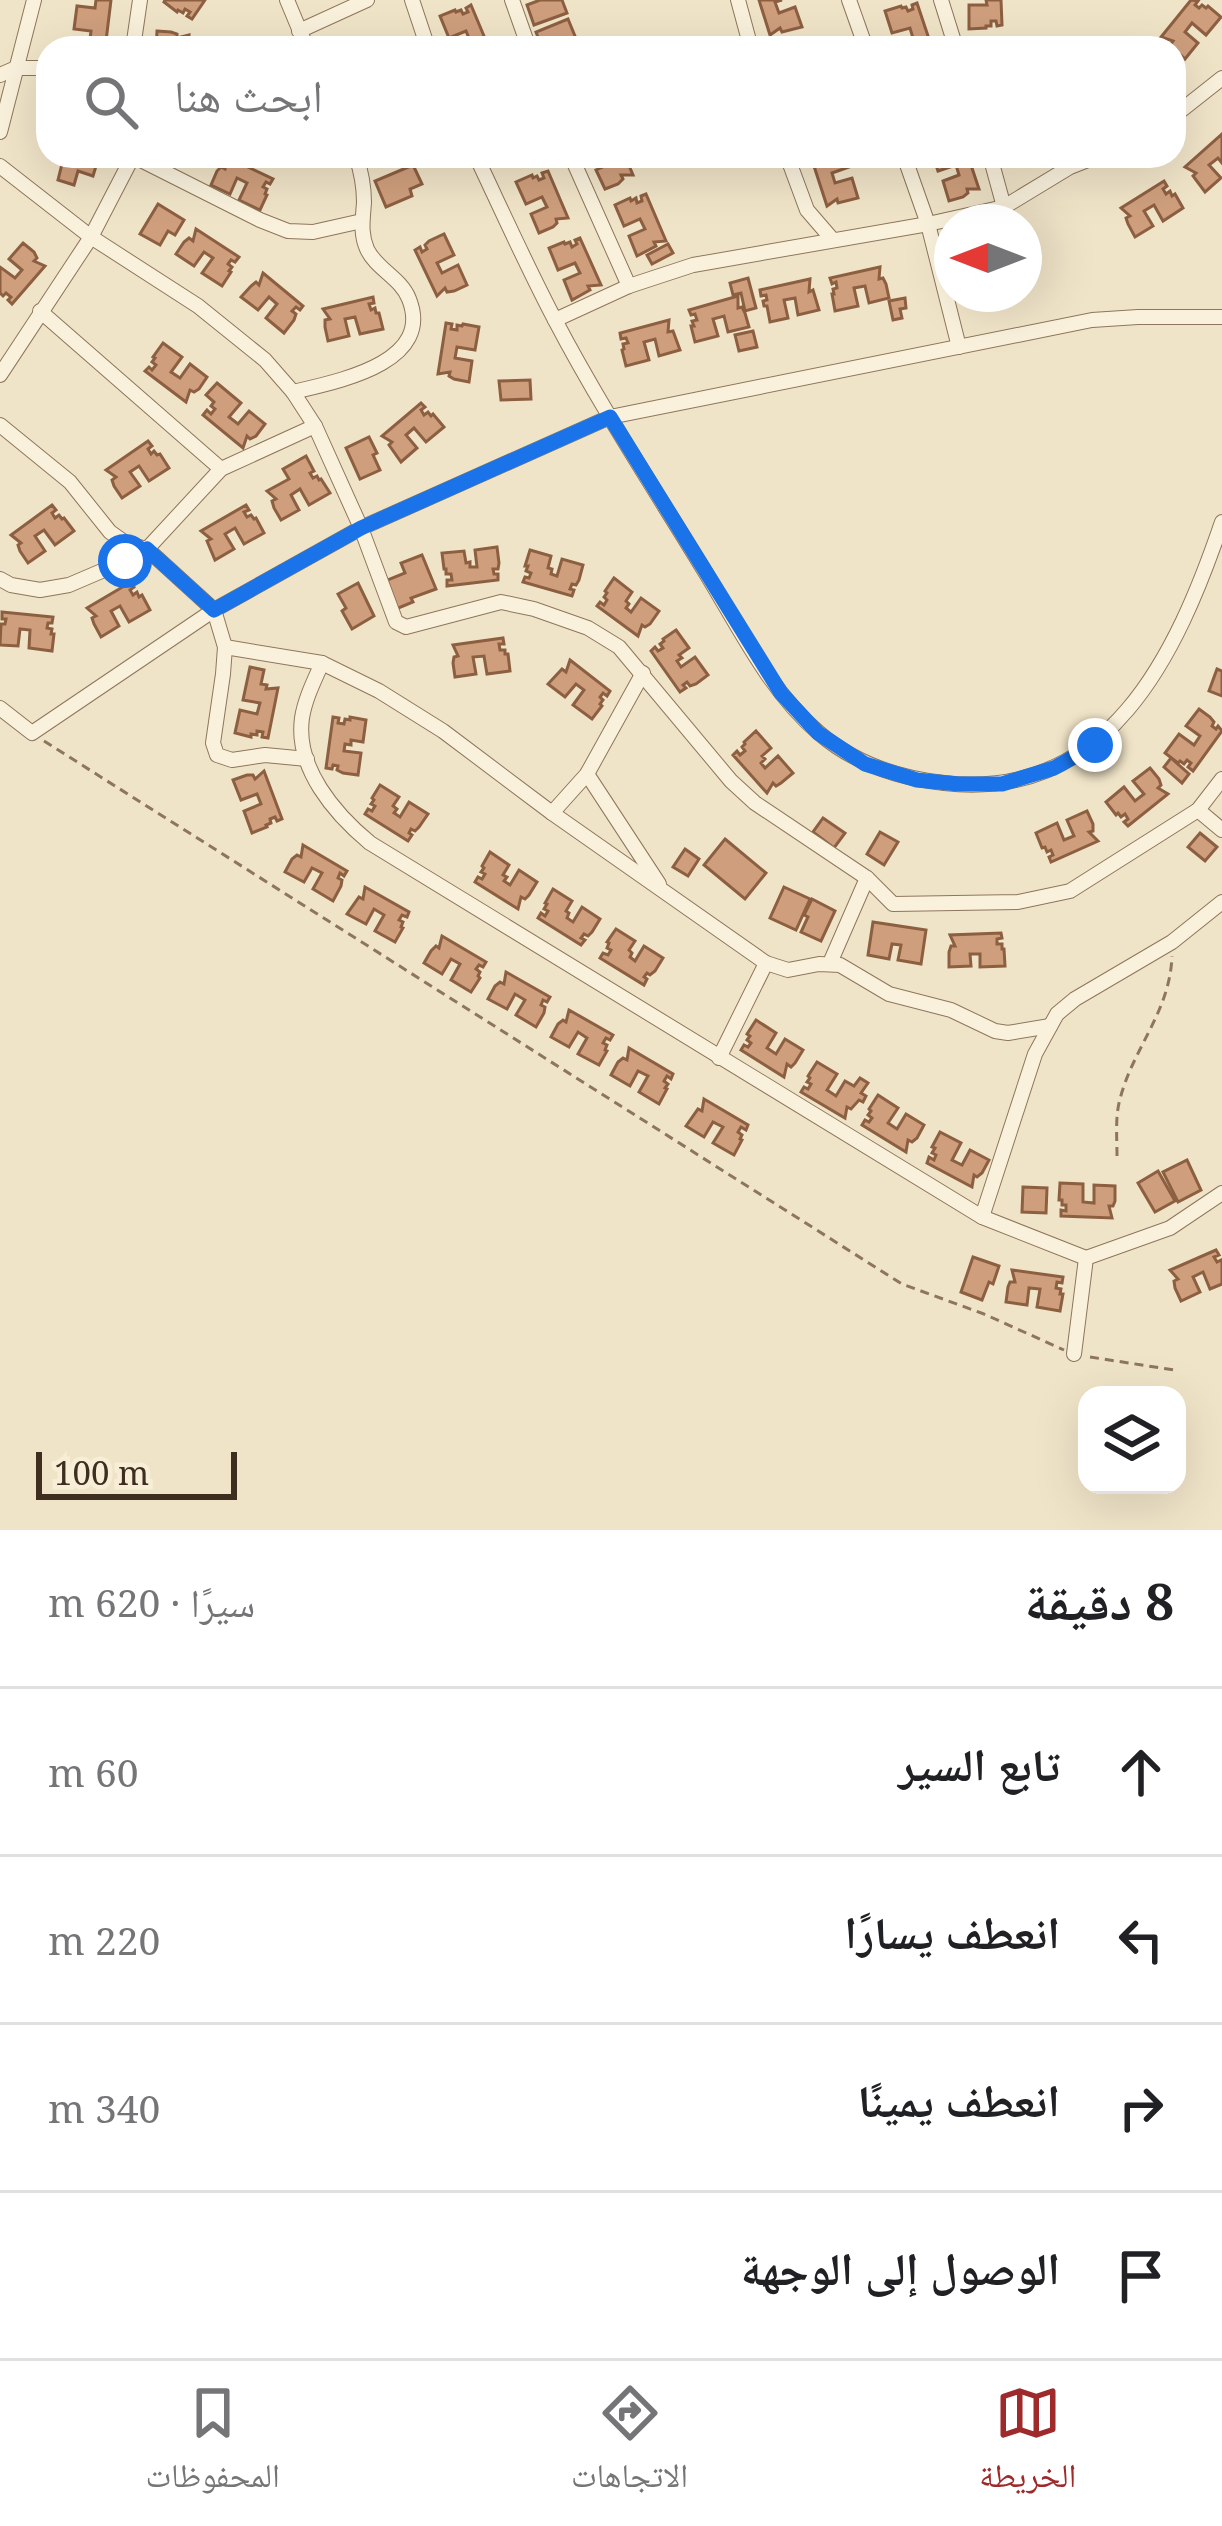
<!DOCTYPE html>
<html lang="ar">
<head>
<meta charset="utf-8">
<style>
  body { margin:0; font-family:"Noto Serif","Noto Naskh Arabic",serif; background:#f2f2f2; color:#202124; direction:rtl }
  .controls { position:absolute; right:36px; bottom:36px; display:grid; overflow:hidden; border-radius:24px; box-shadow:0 12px 48px #0002 }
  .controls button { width:108px; height:108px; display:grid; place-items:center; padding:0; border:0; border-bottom:3px solid #e0e0e0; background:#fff; color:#202124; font:60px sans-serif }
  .compass { position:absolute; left:934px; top:204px; width:108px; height:108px; border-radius:50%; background:#fff; box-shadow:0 12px 48px #0002; rotate:270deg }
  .scale { position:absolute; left:36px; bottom:30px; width:201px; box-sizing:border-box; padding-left:12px; border:6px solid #3d2e20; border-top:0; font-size:33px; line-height:42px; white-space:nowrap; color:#3d2e20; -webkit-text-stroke:9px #f7eed8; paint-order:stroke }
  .stop { position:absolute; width:36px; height:36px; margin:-27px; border:9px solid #1a73e8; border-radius:50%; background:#fff }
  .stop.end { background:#1a73e8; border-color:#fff; box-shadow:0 3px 12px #0008 }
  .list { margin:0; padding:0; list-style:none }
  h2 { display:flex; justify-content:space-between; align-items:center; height:156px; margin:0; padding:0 48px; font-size:51px }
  h2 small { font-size:39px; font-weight:400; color:#757577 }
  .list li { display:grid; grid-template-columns:78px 1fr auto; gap:36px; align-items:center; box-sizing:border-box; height:168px; padding:0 48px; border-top:3px solid #e0e0e0 }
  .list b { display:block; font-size:45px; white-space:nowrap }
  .list em { font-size:39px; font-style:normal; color:#757577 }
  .icon { flex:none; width:66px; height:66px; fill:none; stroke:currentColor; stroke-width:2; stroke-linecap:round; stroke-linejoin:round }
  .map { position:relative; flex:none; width:1222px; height:1530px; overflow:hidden; direction:ltr }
  .search { position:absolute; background:#fff; box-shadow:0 12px 48px #0002; left:36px; right:36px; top:36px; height:132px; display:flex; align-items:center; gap:30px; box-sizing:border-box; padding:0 42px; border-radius:36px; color:#757577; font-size:45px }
  .sheet { height:828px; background:#fff }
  nav { display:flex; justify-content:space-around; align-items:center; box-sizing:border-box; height:168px; border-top:3px solid #e0e0e0; background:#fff; font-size:33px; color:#757577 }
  nav a { display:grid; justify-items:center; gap:6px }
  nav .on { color:#9e2a2b }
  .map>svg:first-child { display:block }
  .building { fill:#cf9f7d; stroke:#8d5f41; stroke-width:3 }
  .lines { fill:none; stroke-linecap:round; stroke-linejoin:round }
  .street-casing { stroke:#8d765c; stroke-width:16 }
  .path { stroke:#8d765c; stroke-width:3; stroke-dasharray:9 6; stroke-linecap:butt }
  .street { stroke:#faf1dc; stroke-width:14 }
  .route { stroke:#1a73e8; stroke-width:15 }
</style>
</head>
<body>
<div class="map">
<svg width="1222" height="1530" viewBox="0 0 1222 1530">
  <rect width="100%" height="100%" fill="#f0e4c8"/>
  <g class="building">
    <polygon points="96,0 111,0 106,41 90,39 91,31 74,29 77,6 95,8"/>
    <polygon points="165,0 205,0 192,19 187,16 190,12 185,9 183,13 178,10 177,12 164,2"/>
    <polygon points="540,0 562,0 567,13 534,25 527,5"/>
    <polygon points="759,0 782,0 775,2 779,13 795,7 802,27 782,32 780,28 770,35"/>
    <polygon points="986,0 1001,0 1002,25 997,26 996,21 991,21 991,26 986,26 986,28 969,29 969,5 987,5"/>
    <polygon points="1191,0 1198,1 1195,5 1199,8 1202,5 1206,8 1208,6 1221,17 1206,35 1192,23 1185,32 1198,43 1185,59 1170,45 1173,41 1161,37"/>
    <polygon points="917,3 932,48 898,48 897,44 913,38 910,28 892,33 885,11 901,6 902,8 906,7 908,11 913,9 912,5"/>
    <polygon points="471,5 489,48 454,48 470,41 466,31 449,38 440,16 455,10 456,12 461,10 463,14 468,12 466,8"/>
    <polygon points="568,19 577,41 560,48 542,48 536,32"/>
    <polygon points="157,31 171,32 177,34 177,38 189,35 188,48 156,48"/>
    <polygon points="1222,134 1222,163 1218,158 1209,165 1221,178 1205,192 1193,176 1196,173 1185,167"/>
    <polygon points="64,156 99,156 93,176 78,171 74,185 58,180"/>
    <polygon points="609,156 625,156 633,175 621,175 623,179 618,184 605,189 596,170 612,163"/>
    <polygon points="817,156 818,160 824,158 823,156 846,156 849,167 832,173 835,183 852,178 858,198 838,203 837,199 827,206 811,157"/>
    <polygon points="933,156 968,156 979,189 967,189 968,193 963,197 949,201 943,181 959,175 956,165 938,171"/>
    <polygon points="227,157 273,179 270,184 266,182 263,187 267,189 265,194 267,195 260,210 239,200 247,183 237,178 230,194 211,185 217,171 221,167 225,169"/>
    <polygon points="413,165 422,184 410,189 412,196 386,207 375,181"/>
    <polygon points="548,171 568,218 556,219 557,223 553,227 539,233 531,214 547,207 542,197 526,204 516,182 532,175 533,178 537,176 539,180 544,178 542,173"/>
    <polygon points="1164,181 1167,186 1163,189 1166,194 1170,191 1172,196 1175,194 1183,208 1163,221 1154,205 1144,211 1153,226 1135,237 1128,224 1126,218 1130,216 1121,208"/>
    <polygon points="646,194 666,241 654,242 656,246 637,256 629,236 645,229 640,219 624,226 615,205 630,198 631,201 636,198 637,203 642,201 641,196"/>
    <polygon points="158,204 184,220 175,235 168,231 160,245 140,234"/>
    <polygon points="196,229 239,257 235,262 231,260 228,264 232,267 229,271 231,272 222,286 202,273 213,258 204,252 194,266 176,254 184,242 189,238 193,241"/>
    <polygon points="444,234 454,255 437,263 442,273 458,265 467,285 454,291 447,292 445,288 437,296 415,250 420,247 422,252 427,249 425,245 429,241"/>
    <polygon points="580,238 601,285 588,286 590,290 572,300 564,280 580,273 575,263 558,270 549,248 564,242 565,244 570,242 572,247 577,244 575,240"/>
    <polygon points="23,243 34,252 37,258 34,261 45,266 12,304 8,300 11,297 6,293 3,296 0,293 0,267 15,278 22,270 9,259"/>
    <polygon points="668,244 673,253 652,264 647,255"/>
    <polygon points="880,267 879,279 883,278 886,284 889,298 869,303 865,286 854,288 858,306 835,311 832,294 834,294 833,289 837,288 836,282 832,284 830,278"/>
    <polygon points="263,273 303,306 300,310 296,307 292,311 296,314 294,320 284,333 266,318 277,304 269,297 258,310 241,297 251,286 256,282 259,285"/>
    <polygon points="748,278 756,308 745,311 741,293 733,295 730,283"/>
    <polygon points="810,279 809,292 813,290 819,310 798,315 795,298 784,300 788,318 770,322 767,306 764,306 763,301 767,300 766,295 761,296 760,290"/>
    <polygon points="738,296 738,308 742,307 745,313 749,327 728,332 724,316 713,319 718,336 695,342 691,326 694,326 692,321 697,320 695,314 691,315 689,310"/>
    <polygon points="373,297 374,303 369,304 371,310 375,308 376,313 379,313 383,329 360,334 355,317 345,319 349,336 328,341 325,327 325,320 330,319 323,309"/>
    <polygon points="905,298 906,308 900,309 902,318 893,320 889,301"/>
    <polygon points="669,320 668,332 673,331 680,350 659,356 655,339 644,342 649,360 626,366 622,350 624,349 623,344 628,343 626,338 621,339 620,333"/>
    <polygon points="446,323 452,324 451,329 457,330 457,325 462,326 463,324 479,327 475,350 457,347 455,358 472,361 469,382 454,379 449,376 450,372 438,374"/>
    <polygon points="753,331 757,347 739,351 735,335"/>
    <polygon points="163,343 182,357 171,372 180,378 190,364 207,377 199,389 194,392 190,390 186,402 145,371 149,367 152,370 156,365 152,362 155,358 153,357"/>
    <polygon points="530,380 531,399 501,400 499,381"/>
    <polygon points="217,383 241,403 229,417 238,424 249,411 265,424 256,436 250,439 247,436 243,448 203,415 207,410 211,414 215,409 211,406 214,402 206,395"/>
    <polygon points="421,403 425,407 421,410 424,415 428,412 431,416 433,414 444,427 426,442 414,428 406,435 417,448 401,462 389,445 392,442 382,436"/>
    <polygon points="369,437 377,453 373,455 380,470 360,479 346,448"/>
    <polygon points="148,441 152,446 148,449 151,454 154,451 157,455 160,454 169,468 149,481 139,466 130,472 140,486 122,498 114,486 112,480 116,477 106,470"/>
    <polygon points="306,456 314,471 310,473 313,478 317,476 319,480 321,479 330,493 309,505 300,489 291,495 299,510 281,520 274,508 272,501 276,499 267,491 289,479 283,469"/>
    <polygon points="52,505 56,510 52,513 55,518 59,515 62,519 64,518 74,531 55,545 44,530 35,536 45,551 28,563 20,551 18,545 21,543 11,535"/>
    <polygon points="246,505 249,510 244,512 247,517 251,515 254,519 256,518 264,533 244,544 235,528 225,534 234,549 215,560 207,541 211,539 201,531"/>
    <polygon points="497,547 499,563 498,569 493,569 494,574 498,574 498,580 447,586 447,580 452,580 451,574 446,574 446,569 444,569 442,553 464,551 466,563 470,562 470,567 477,567 475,550"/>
    <polygon points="530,550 551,556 548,568 552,569 551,574 557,576 562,559 583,565 579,580 576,585 572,584 570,589 574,590 572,596 523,582 525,577 529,578 531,573 526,571 528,566 525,566"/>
    <polygon points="422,555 436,589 411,598 413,602 396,609 385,581 405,573 401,563"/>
    <polygon points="614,578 632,592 626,601 629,604 626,608 631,612 641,598 659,611 650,624 645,627 642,625 638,636 597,606 600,602 604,605 607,600 604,597 607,593 605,591"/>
    <polygon points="131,582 134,587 130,590 133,595 137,592 139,597 142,595 150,610 129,622 120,606 111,611 119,626 101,637 94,624 92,618 96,616 87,608"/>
    <polygon points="358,583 374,616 352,629 342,611 346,608 338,594"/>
    <polygon points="2,612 53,617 52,623 48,623 47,628 52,629 51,634 54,634 52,651 29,648 30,630 20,629 18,646 0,645 1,624 5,624 6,619 2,619"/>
    <polygon points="676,630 689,648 679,655 682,658 677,661 681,667 695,657 708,675 696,684 690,686 687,682 683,685 686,688 680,692 651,651 655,647 658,651 663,648 660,644 664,641 663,639"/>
    <polygon points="503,638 504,644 499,644 500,650 505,650 505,654 508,654 510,671 487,674 484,656 473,657 476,674 455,677 453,663 454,657 458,656 453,645"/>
    <polygon points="570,660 610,691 607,696 603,693 600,697 603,700 600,704 602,706 592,719 573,705 584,690 576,684 565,697 548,684 562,669 566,672"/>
    <polygon points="250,667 264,670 261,684 267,685 266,689 278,688 268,738 262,737 263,732 257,731 257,735 251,734 251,737 235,733 240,710 257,714 260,703 243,700"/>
    <polygon points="1217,669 1222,671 1222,696 1209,691"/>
    <polygon points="1199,709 1210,717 1214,722 1212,726 1216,729 1218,726 1222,731 1193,771 1188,767 1191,763 1187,760 1184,764 1180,761 1178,763 1165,753 1179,734 1194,745 1200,736 1186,726"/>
    <polygon points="333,717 339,718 338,723 344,724 345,719 350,720 350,717 366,720 363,742 351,740 351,745 345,744 344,751 361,753 358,775 343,773 337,770 338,766 333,765 332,769 326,768"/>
    <polygon points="756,731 771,748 762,756 765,759 761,763 765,768 778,756 793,773 781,783 776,786 773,783 767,793 733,755 737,751 740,755 745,751 742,747 745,744 744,742"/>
    <polygon points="1171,758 1189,774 1182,783 1164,767"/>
    <polygon points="1150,768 1159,779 1161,785 1158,788 1168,794 1128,826 1124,822 1128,819 1125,814 1121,817 1118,813 1116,815 1106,802 1124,787 1135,801 1144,794 1133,781"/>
    <polygon points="264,771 282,819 277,821 275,817 270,819 271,823 266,825 267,827 252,833 244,811 261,804 257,794 241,800 233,780 247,775 253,775 255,779"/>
    <polygon points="380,785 399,797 393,806 397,809 394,813 400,817 409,802 428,814 419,827 415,831 411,829 409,833 412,835 408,841 365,814 368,809 372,811 375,806 371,804 374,800 372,798"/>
    <polygon points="1087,811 1093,824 1093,831 1089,832 1098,841 1051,862 1049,857 1053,855 1051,850 1047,852 1045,847 1042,848 1036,833 1057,823 1064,840 1074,836 1067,820"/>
    <polygon points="823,818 845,833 834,848 813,832"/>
    <polygon points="880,832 898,842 884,865 867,854"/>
    <polygon points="1200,833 1217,847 1205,861 1188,847"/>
    <polygon points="725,839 766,873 745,899 704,865"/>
    <polygon points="303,845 347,871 344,876 340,873 338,878 342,880 341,886 333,901 313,889 322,873 312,868 304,882 285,872 292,859 297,855 301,857"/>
    <polygon points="685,849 699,859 688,876 673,867"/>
    <polygon points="490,852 509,865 503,875 507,877 504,881 510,885 519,870 537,882 529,895 525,899 521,897 518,909 475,882 478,877 482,879 485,874 481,872 484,868 482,866"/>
    <polygon points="365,887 409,912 407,917 402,915 399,920 403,922 401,927 403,928 395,942 375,931 384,915 374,909 366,924 347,914 359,897 363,899"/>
    <polygon points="784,887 810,899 796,930 770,918"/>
    <polygon points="553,889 572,901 566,911 569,913 567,918 573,922 582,907 600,919 592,932 588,936 584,934 581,938 585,940 581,945 538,918 541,913 545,916 548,911 544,909 547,904 545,903"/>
    <polygon points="812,899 835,911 821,941 801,932 808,917 804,915"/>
    <polygon points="873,922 926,930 921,964 898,960 901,945 892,944 889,959 868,955"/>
    <polygon points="616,929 635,941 629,950 632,953 630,957 635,961 644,946 663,958 655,971 650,975 647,973 644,977 647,979 644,985 600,958 603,953 608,955 611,950 607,948 609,943 607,942"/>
    <polygon points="1001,933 1002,938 997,939 997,944 1002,944 1002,949 1004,949 1005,966 980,967 980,954 970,954 971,966 949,967 949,952 951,946 955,946 950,935"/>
    <polygon points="442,936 486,962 483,967 479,965 476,969 480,972 478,976 480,978 471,992 451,980 460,964 451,959 442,974 424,963 431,951 436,946 439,948"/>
    <polygon points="506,972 550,997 547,1002 543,1000 541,1005 545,1007 544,1013 536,1027 516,1015 525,1000 515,994 507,1009 488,999 495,986 500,982 504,984"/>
    <polygon points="569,1010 613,1035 610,1040 606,1038 603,1043 607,1045 605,1050 607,1051 599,1065 578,1054 587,1038 578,1032 569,1047 551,1037 558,1024 563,1020 566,1022"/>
    <polygon points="756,1020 776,1033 767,1048 776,1054 785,1039 803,1050 795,1063 791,1067 787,1064 784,1077 741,1050 744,1045 748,1047 751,1043 747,1040 750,1036 747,1034"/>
    <polygon points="629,1048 673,1074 671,1079 667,1076 664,1081 668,1084 665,1088 667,1089 659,1104 639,1092 648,1076 638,1071 630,1086 611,1075 618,1062 623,1058 627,1060"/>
    <polygon points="817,1062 837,1074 827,1090 836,1096 845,1081 854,1086 860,1078 868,1083 861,1093 866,1096 863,1102 859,1100 851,1109 847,1107 845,1118 801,1092 804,1087 808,1089 811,1084 807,1082 810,1078 808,1076"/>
    <polygon points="878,1095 898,1108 888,1123 897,1129 906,1114 924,1125 917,1138 912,1142 908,1140 906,1152 862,1125 865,1120 869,1122 872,1118 868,1115 871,1111 869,1109"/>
    <polygon points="704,1099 748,1125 746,1130 741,1127 738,1132 742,1135 740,1139 742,1140 734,1155 713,1143 723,1127 713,1122 704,1137 686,1126 698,1109 702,1111"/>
    <polygon points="940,1132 961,1143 952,1160 962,1165 970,1150 989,1160 982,1173 977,1177 974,1175 972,1187 927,1163 929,1157 934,1160 936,1155 932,1153 935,1148 932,1147"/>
    <polygon points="1187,1160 1201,1190 1178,1202 1163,1172"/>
    <polygon points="1158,1171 1175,1201 1155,1212 1138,1183"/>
    <polygon points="1060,1183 1083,1184 1083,1202 1094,1203 1094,1185 1115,1186 1115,1201 1113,1206 1109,1206 1112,1218 1061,1216 1061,1210 1066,1211 1066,1205 1062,1205 1062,1200 1059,1200"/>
    <polygon points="1023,1187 1047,1188 1046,1213 1022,1212"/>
    <polygon points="1216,1250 1219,1255 1214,1257 1217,1262 1221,1260 1222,1263 1222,1284 1210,1289 1203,1272 1193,1277 1200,1292 1181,1301 1175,1288 1174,1281 1178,1279 1170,1270"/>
    <polygon points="973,1257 999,1266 993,1284 989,1282 982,1300 961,1292"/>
    <polygon points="1012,1270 1063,1277 1062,1283 1057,1282 1056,1288 1061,1289 1060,1294 1063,1294 1060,1311 1037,1307 1040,1289 1029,1288 1027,1305 1006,1302 1008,1287 1010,1282 1015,1282"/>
  </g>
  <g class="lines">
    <g class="street-casing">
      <g id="street">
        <polyline points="287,0 307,48"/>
        <polyline points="412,0 428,48"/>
        <polyline points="512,0 529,48"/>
        <polyline points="738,0 751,48"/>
        <polyline points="849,0 866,48"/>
        <polyline points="941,0 956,48"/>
        <polyline points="299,31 367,0"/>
        <polyline points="133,48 140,0"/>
        <polyline points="0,75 16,68 48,68"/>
        <polyline points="1174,116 1222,78"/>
        <polyline points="0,132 34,0"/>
        <polyline points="133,156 260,220 288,231 313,232 362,221"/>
        <path d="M 476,156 C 502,211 527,267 555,320 C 600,406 654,488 704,570 C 738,625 769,691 819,733 C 855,764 898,778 944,783 C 1109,802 1177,654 1222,522"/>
        <polyline points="571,156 629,286"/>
        <polyline points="787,156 807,210 832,239"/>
        <polyline points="904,156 928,224 959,347"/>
        <polyline points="990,156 1004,207"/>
        <polyline points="0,166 91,237 198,306 265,360 293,392 315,426 361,528 396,622 406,627 501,602 534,609 588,628 619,647 731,781 755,803 867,878 893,904 1018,902 1070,891 1198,810 1222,779"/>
        <polyline points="40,311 221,469"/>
        <polyline points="555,320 629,286 693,265 928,224 1004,207 1070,167 1098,156"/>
        <polyline points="0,375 91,237 133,156"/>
        <path d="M 293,392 C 334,382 435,364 409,299 C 401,278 376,269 367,249 C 360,233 363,219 364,202 C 364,187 361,171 356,156"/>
        <polyline points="0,425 70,482 110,532 127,544 147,549 214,610 225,647 223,674 213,743 217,755 232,760 265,755 307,759"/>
        <polyline points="0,579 11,585 40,590 69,585 125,561 147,549 221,469 315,426"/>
        <polyline points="225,647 322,663 379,691 443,731 552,813 766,963 788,970 819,964 840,965 889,994 951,1010 995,1031 1008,1033 1050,1026"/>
        <path d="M 322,663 C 314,681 305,699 302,718 C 295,768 335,814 370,843 L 982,1217 L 1086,1258"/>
        <polyline points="0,708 32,733 214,610 361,528 610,417 1092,320 1138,317 1222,317"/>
        <polyline points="587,774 659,884"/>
        <polyline points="1198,810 1222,830"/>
        <polyline points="552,813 587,774 643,673"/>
        <polyline points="830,963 867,878"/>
        <polyline points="719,1058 766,963"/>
        <polyline points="982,1217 1035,1054 1057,1014 1075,999 1172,942 1222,902"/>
        <polyline points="1074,1354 1086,1258 1170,1228 1222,1193"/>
      </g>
    </g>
    <g class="path">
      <polyline points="44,741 902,1284 984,1314 1064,1350"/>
      <path d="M 1117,1156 C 1117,1137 1115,1117 1120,1099 C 1133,1048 1170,1012 1172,956"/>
      <polyline points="1090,1357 1174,1370"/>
    </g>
    <use href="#street" class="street"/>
  </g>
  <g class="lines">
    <polyline class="route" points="125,561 147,549 214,610 361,528 610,417 781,693 818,733 865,764 917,780 958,784 1002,784 1054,768 1095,745"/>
  </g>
</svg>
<div class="controls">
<button><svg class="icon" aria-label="layers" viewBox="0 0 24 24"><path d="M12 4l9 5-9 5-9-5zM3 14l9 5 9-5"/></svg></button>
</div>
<svg class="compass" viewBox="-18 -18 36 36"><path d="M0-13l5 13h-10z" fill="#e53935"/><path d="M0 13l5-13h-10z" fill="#757577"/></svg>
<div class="scale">100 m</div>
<div class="stop" style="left:125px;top:561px"></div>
<div class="stop end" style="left:1095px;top:745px"></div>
<div class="search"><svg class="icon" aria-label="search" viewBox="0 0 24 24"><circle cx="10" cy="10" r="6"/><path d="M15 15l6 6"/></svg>ابحث هنا</div>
</div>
<section class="sheet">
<h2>8 دقيقة<small>سيرًا · 620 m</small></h2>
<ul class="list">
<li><svg class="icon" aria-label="ahead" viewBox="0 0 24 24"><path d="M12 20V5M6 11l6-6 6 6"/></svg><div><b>تابع السير</b></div><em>60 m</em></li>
<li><svg class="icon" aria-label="left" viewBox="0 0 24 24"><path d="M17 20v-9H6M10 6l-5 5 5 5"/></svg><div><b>انعطف يسارًا</b></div><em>220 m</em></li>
<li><svg class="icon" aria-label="right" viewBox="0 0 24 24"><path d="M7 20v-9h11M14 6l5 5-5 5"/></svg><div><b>انعطف يمينًا</b></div><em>340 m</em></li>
<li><svg class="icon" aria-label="arrive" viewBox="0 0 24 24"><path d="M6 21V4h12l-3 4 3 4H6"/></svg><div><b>الوصول إلى الوجهة</b></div></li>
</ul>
</section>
<nav>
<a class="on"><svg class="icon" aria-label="map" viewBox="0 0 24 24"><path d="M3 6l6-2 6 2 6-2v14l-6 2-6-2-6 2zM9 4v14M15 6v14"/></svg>الخريطة</a>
<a><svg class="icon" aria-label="directions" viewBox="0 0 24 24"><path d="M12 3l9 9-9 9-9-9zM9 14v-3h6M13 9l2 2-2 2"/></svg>الاتجاهات</a>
<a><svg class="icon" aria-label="saved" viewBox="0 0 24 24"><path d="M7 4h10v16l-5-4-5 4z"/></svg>المحفوظات</a>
</nav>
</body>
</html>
